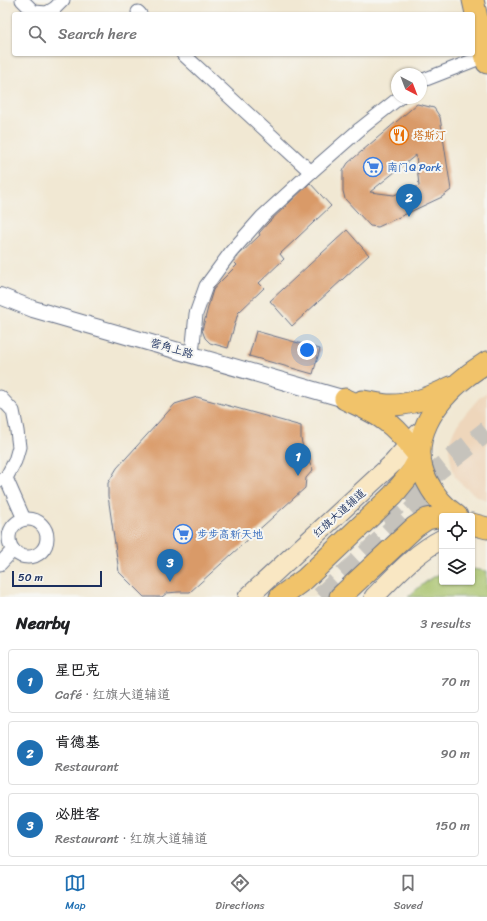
<!DOCTYPE html>
<html lang="en">
<head>
<meta charset="utf-8">
<style>
  body { margin:0; font-family:Sriracha,"LXGW WenKai TC",sans-serif; background:#f2f2f2; color:#202124 }
  .controls { position:absolute; right:12px; bottom:12px; display:grid; overflow:hidden; border-radius:4px; box-shadow:0 1px 3px #0004 }
  .controls button { width:36px; height:36px; display:grid; place-items:center; padding:0; border:0; border-bottom:1px solid #e0e0e0; background:#fff; color:#202124; font:20px sans-serif }
  .compass { position:absolute; left:391px; top:68px; width:36px; height:36px; border-radius:50%; background:#fff; box-shadow:0 1px 3px #0004; rotate:138deg }
  .scale { position:absolute; left:12px; bottom:10px; width:90px; box-sizing:border-box; padding-left:4px; border:2px solid #1b2f5e; border-top:0; font-size:11px; line-height:14px; white-space:nowrap; color:#1b2f5e; -webkit-text-stroke:3px #f6f6f2; paint-order:stroke }
  .you { position:absolute; left:307px; top:350px; width:14px; height:14px; margin:-10px; border:3px solid #fff; border-radius:50%; background:#1a73e8; box-shadow:0 0 0 6px #1a73e833 }
  .badge { display:grid; place-items:center; width:26px; height:26px; border-radius:50%; background:#1f6fb2; color:#fff; font-size:13px; font-weight:700 }
  .pin { position:absolute; translate:-50% -33px; filter:drop-shadow(0 1px 2px #0008) }
  .pin::after { content:''; position:absolute; top:21px; width:14px; height:12px; background:inherit; clip-path:polygon(0 0,100% 0,50% 100%) }
  .list { margin:0; padding:0; list-style:none }
  h2 { display:flex; justify-content:space-between; align-items:center; height:52px; margin:0; padding:0 16px; font-size:17px }
  h2 small { font-size:13px; font-weight:400; color:#757577 }
  .list li { display:grid; grid-template-columns:26px 1fr auto; gap:12px; align-items:center; box-sizing:border-box; height:64px; margin:0 8px 8px; padding:0 8px; border:1px solid #e0e0e0; border-radius:4px }
  .list b { display:block; font-size:15px; white-space:nowrap }
  .list p { margin:0; font-size:13px; white-space:nowrap; color:#757577 }
  .list em { font-size:13px; font-style:normal; color:#757577 }
  .icon { flex:none; width:22px; height:22px; fill:none; stroke:currentColor; stroke-width:2; stroke-linecap:round; stroke-linejoin:round }
  .map { position:relative; flex:none; width:487px; height:597px; overflow:hidden }
  .search { position:absolute; background:#fff; box-shadow:0 1px 3px #0004; left:12px; right:12px; top:12px; height:44px; display:flex; align-items:center; gap:10px; box-sizing:border-box; padding:0 14px; border-radius:4px; color:#757577; font-size:15px }
  .sheet { height:268px; background:#fff }
  nav { display:flex; justify-content:space-around; align-items:center; box-sizing:border-box; height:56px; border-top:1px solid #e0e0e0; background:#fff; font-size:11px; color:#757577 }
  nav a { display:grid; justify-items:center; gap:2px }
  nav .on { color:#1f6fb2 }
  .map>svg:first-child { display:block }
  .built { fill:#eed6bb }
  .green { fill:#a5c066; stroke:#607862 }
  .building { fill:#d99a67; fill-rule:evenodd }
  .lines { fill:none; stroke-linecap:round; stroke-linejoin:round }
  .primary-tunnel { stroke:#c6c3bc; stroke-width:21; stroke-dasharray:21 10; stroke-linecap:butt }
  .minor-casing { stroke:#667087; stroke-width:15 }
  .tertiary-casing { stroke:#667087; stroke-width:18 }
  .secondary-casing { stroke:#667087; stroke-width:21 }
  .primary-casing { stroke:#667087; stroke-width:23 }
  .minor { stroke:#fff; stroke-width:13 }
  .tertiary { stroke:#fff; stroke-width:16 }
  .secondary { stroke:#f9e7c3; stroke-width:19 }
  .primary { stroke:#f1c36a; stroke-width:21 }
  .labels { text-anchor:middle; stroke-width:4; stroke-linejoin:round; paint-order:stroke }
  .food-label { font-size:11px; fill:#c56008; stroke:#f6f6f2; text-anchor:start }
  .shop-label { font-size:11px; fill:#366cbe; stroke:#f6f6f2; text-anchor:start }
  .street-label { font-size:11px; fill:#1b2f5e; stroke:#f6f6f2 }
</style>
</head>
<body>
<div class="map">
<svg width="487" height="597" viewBox="0 0 487 597">
  <rect width="100%" height="100%" fill="#f6f6f2"/>
  <filter id="ink" filterUnits="userSpaceOnUse"><feTurbulence type="fractalNoise" baseFrequency=".025" numOctaves="2"/><feDisplacementMap in="SourceGraphic" scale="8" xChannelSelector="R" yChannelSelector="G"/><feConvolveMatrix kernelMatrix="1 2 1 2 8 2 1 2 1" color-interpolation-filters="sRGB"/></filter>
  <filter id="wash" filterUnits="userSpaceOnUse"><feTurbulence type="fractalNoise" baseFrequency=".012" numOctaves="4" result="noise"/><feDisplacementMap in="SourceGraphic" scale="16" xChannelSelector="R" yChannelSelector="G"/><feGaussianBlur stdDeviation="0.9" result="paint"/><feColorMatrix in="noise" values="0 0 0 0 0 0 0 0 0 0 0 0 0 0 0 0 0 1.4 0 .05"/><feComposite in="paint" operator="in"/></filter>
  <g filter="url(#wash)">
    <rect width="100%" height="100%" fill="#f1e8d3"/>
    <polygon class="built" points="487,392 487,500 478,497 471,492 459,482 455,476 452,467 449,448 450,440 454,430 461,419 479,398"/>
    <path class="green" d="M 472,569 L 487,571 L 487,597 L 408,597 C 418,588 429,578 442,573 L 442,582 L 472,582 Z"/>
    <g id="blocks">
      <g class="building">
        <path d="M 417,104 L 426,106 L 434,108 L 440,117 L 451,190 L 442,197 L 378,227 L 370,226 L 345,199 L 343,191 L 343,171 L 348,163 ZM 416,155 L 419,186 L 394,195 L 370,192 Z"/>
        <polygon points="310,183 331,206 280,254 284,259 259,283 264,288 238,313 228,348 210,343 205,338 202,330 210,300 213,290 218,284 237,265 234,262 239,255 260,235 259,233 268,223"/>
        <polygon points="347,230 369,255 292,326 270,301"/>
        <polygon points="256,331 320,349 313,374 249,356"/>
        <polygon points="197,397 301,426 301,439 304,452 313,470 306,478 305,488 190,592 178,592 167,593 162,597 144,597 119,572 108,496 108,483 117,468 175,404"/>
      </g>
    </g>
  </g>
  <g filter="url(#ink)">
    <use href="#blocks" fill-opacity="0" stroke="#667087" stroke-width="1"/>
    <g class="lines">
      <g class="primary-tunnel">
        <polyline points="381,519 399,503 439,469 487,431"/>
        <polyline points="321,597 408,515 433,492"/>
      </g>
      <g class="minor-casing">
        <g id="minor">
          <polyline points="22,0 34,12 47,13 55,8 63,0"/>
          <polyline points="138,12 140,14"/>
          <polyline points="183,54 311,172"/>
          <polyline points="421,81 485,56"/>
          <polyline points="192,354 196,314 206,286 231,252 262,217 311,172 360,129 399,98"/>
          <polyline points="0,397 13,411 17,431 19,447 15,461 6,478 0,480"/>
          <polyline points="6,478 24,519"/>
          <circle cx="28" cy="538" r="19"/>
          <polyline points="0,564 13,550"/>
        </g>
      </g>
      <g class="tertiary-casing">
        <polyline id="tertiary" points="0,296 33,309 345,399"/>
      </g>
      <g class="secondary-casing">
        <g id="secondary">
          <polyline points="248,597 393,463 419,433"/>
          <path d="M 374,597 C 395,576 415,553 442,539"/>
        </g>
      </g>
      <g class="primary-casing">
        <g id="primary">
          <polyline points="473,0 487,63"/>
          <path d="M 362,401 C 370,402 378,404 387,405 C 410,406 431,397 451,387"/>
          <path d="M 457,516 C 444,507 434,495 427,481 C 406,441 435,401 467,376 C 473,371 480,367 487,362"/>
          <polyline points="472,524 487,528"/>
          <path d="M 280,597 L 305,579 L 393,495 L 411,473 L 420,457 C 409,445 400,431 387,422 C 375,412 359,406 345,399"/>
          <polyline points="340,597 415,527 427,519 442,516"/>
        </g>
      </g>
      <use href="#minor" class="minor"/>
      <use href="#tertiary" class="tertiary"/>
      <use href="#secondary" class="secondary"/>
      <use href="#primary" class="primary"/>
    </g>
  </g>
  <defs>
    <g id="restaurant-ring" transform="scale(1)"><circle r="9.5" fill="#f6f6f2" stroke="#e8710a" stroke-width="1.5"/><path d="M-5-6h1v4h1v-4h1v4h1v-4h1v5L-1.5 .5V6h-2V.5L-5-1ZM5-6V6H3V1.5H1.5Q1.5-4 5-6Z" fill="#e8710a"/></g>
    <g id="supermarket-ring" transform="scale(1)"><circle r="9.5" fill="#f6f6f2" stroke="#3f7fe0" stroke-width="1.5"/><path d="M-6-5.5h2.5l.6 2H6L4.5 2H-2.5L-4.4-4H-6ZM-1.5 3.2a1.3 1.3 0 1 0 .1 0ZM3 3.2a1.3 1.3 0 1 0 .1 0Z" fill="#3f7fe0"/></g>
  </defs>
  <g fill-rule="evenodd">
    <use href="#restaurant-ring" x="399" y="135"/>
    <use href="#supermarket-ring" x="373" y="167"/>
    <use href="#supermarket-ring" x="183" y="534"/>
  </g>
  <g class="labels">
    <g class="food-label">
      <text x="413" y="139">塔斯汀</text>
    </g>
    <g class="shop-label">
      <text x="387" y="171">南门Q Park</text>
      <text x="197" y="538">步步高新天地</text>
    </g>
    <g class="street-label">
      <text transform="translate(172 348) rotate(16)" y="4">营角上路</text>
      <text transform="translate(339 513) rotate(-42)" y="4">红旗大道辅道</text>
    </g>
  </g>
</svg>
<div class="controls">
<button><svg class="icon" aria-label="locate" viewBox="0 0 24 24"><circle cx="12" cy="12" r="6"/><path d="M12 2v4M12 18v4M2 12h4M18 12h4"/></svg></button>
<button><svg class="icon" aria-label="layers" viewBox="0 0 24 24"><path d="M12 4l9 5-9 5-9-5zM3 14l9 5 9-5"/></svg></button>
</div>
<svg class="compass" viewBox="-18 -18 36 36"><path d="M0-13l5 13h-10z" fill="#e53935"/><path d="M0 13l5-13h-10z" fill="#757577"/></svg>
<div class="scale">50 m</div>
<div class="you"></div>
<div class="pin badge" style="left:298px;top:476px">1</div>
<div class="pin badge" style="left:409px;top:217px">2</div>
<div class="pin badge" style="left:170px;top:582px">3</div>
<div class="search"><svg class="icon" aria-label="search" viewBox="0 0 24 24"><circle cx="10" cy="10" r="6"/><path d="M15 15l6 6"/></svg>Search here</div>
</div>
<section class="sheet">
<h2>Nearby<small>3 results</small></h2>
<ul class="list">
<li><span class="badge">1</span><div><b>星巴克</b><p>Café · 红旗大道辅道</p></div><em>70 m</em></li>
<li><span class="badge">2</span><div><b>肯德基</b><p>Restaurant</p></div><em>90 m</em></li>
<li><span class="badge">3</span><div><b>必胜客</b><p>Restaurant · 红旗大道辅道</p></div><em>150 m</em></li>
</ul>
</section>
<nav>
<a class="on"><svg class="icon" aria-label="map" viewBox="0 0 24 24"><path d="M3 6l6-2 6 2 6-2v14l-6 2-6-2-6 2zM9 4v14M15 6v14"/></svg>Map</a>
<a><svg class="icon" aria-label="directions" viewBox="0 0 24 24"><path d="M12 3l9 9-9 9-9-9zM9 14v-3h6M13 9l2 2-2 2"/></svg>Directions</a>
<a><svg class="icon" aria-label="saved" viewBox="0 0 24 24"><path d="M7 4h10v16l-5-4-5 4z"/></svg>Saved</a>
</nav>
</body>
</html>
